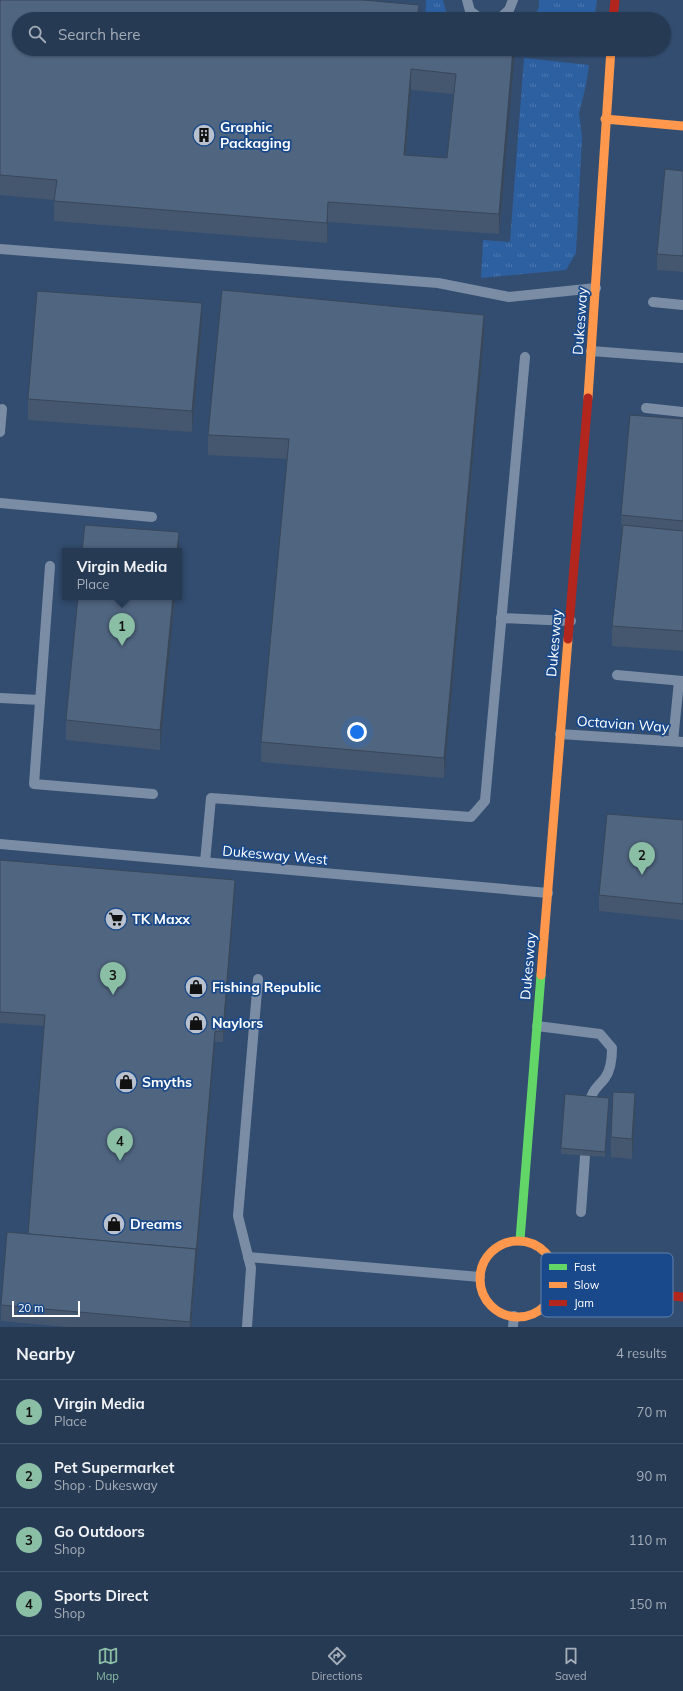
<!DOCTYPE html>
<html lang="en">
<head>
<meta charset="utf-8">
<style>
  body { margin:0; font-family:Mulish,sans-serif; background:#32455e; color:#f1f3f6 }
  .scale { position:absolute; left:12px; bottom:10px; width:68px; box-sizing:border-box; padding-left:4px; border:2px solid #fff; border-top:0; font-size:11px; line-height:14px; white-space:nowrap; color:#fff; -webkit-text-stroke:3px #19498a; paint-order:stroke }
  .you { position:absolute; left:357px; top:732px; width:14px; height:14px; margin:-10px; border:3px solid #fff; border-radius:50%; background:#1a73e8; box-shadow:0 0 0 6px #1a73e833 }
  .badge { display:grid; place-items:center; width:26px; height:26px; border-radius:50%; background:#8abfa5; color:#111; font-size:13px; font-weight:700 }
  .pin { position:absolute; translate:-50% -33px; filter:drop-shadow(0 1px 2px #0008) }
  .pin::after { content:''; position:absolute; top:21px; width:14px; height:12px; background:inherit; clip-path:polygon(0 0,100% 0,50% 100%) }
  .popup { position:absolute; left:62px; top:548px; width:120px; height:52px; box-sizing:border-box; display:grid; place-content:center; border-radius:0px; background:#263a54; filter:drop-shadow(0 1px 3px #0005); font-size:13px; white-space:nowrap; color:#a4adb8 }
  .popup b { font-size:15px; color:#f1f3f6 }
  .popup::after { content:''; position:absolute; left:50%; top:100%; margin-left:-8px; border:8px solid transparent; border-top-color:#263a54 }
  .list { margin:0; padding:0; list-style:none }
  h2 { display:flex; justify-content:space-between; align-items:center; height:52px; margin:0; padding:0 16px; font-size:17px }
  h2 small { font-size:13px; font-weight:400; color:#a4adb8 }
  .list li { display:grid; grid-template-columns:26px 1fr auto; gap:12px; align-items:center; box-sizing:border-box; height:64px; padding:0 16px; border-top:1px solid #42546b }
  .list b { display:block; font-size:15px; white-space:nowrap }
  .list p { margin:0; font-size:13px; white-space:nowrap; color:#a4adb8 }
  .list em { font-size:13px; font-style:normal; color:#a4adb8 }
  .icon { flex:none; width:22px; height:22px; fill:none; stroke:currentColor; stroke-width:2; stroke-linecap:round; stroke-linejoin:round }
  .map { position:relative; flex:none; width:683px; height:1327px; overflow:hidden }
  .search { position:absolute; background:#263a54; box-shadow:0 1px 3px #0004; left:12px; right:12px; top:12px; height:44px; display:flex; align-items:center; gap:10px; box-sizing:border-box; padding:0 14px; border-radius:22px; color:#a4adb8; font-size:15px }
  .sheet { height:308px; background:#263a54 }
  nav { display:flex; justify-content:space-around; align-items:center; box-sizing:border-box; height:56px; border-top:1px solid #42546b; background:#263a54; font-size:11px; color:#a4adb8 }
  nav a { display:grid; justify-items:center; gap:2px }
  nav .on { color:#8abfa5 }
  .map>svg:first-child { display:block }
  .grass { fill:url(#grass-tufts) }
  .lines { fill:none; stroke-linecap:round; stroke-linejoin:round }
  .lane { stroke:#7a8da5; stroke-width:10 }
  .fast { stroke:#63d668; stroke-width:9 }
  .slow { stroke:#ff974d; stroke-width:9 }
  .jam { stroke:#b3261e; stroke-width:9 }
  .wall { fill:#45576e; fill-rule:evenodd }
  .shaded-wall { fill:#38475a }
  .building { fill:#506580; stroke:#38475a; fill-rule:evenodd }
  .labels { text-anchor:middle; stroke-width:3.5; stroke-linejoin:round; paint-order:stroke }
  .poi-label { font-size:14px; font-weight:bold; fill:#fff; stroke:#19498a; text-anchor:start }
  .street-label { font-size:14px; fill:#fff; stroke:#19498a }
  .key { fill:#19498a; stroke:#5e80ad; stroke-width:1 }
  .key-label { font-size:11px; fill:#fff }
</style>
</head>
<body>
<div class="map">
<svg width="683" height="1327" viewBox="0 0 683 1327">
  <defs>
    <pattern id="grass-tufts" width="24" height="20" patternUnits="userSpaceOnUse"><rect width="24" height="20" fill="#2d60a1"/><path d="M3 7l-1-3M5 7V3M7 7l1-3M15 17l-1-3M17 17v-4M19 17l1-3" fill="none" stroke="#4c78af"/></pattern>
  </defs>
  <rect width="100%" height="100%" fill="#334d70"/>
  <g class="grass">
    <polygon points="426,0 443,0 446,11 452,19 425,19"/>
    <polygon points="539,0 597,0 594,19 533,19 539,7"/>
    <polygon points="524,58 589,65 586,85 579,113 582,137 576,253 566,270 481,278 483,240 510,242"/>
  </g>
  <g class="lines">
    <g class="lane">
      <polyline points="467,0 470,11 481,19"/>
      <polyline points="499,19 509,10 513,0"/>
      <polyline points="0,249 438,283 509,297 596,288"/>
      <polyline points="653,302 683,305"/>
      <polyline points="591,351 683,358"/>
      <polyline points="646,408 683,412"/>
      <polyline points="0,432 2,409"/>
      <polyline points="0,503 152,517"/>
      <polyline points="50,566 34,784 153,794"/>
      <polyline points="501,618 571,621"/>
      <polyline points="617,675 683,681"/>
      <polyline points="0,698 40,700"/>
      <polyline points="560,734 683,742"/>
      <polyline points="673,741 679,681"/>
      <polyline points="0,844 548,893"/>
      <polyline points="205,862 211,798 471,817 485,801 525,357"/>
      <path d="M 537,1026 L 600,1034 L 612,1048 C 612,1058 611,1070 605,1078 C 598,1087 592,1090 590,1102"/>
      <polyline points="581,1212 585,1156"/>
      <polyline points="248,1257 480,1277"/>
      <polyline points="247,1327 251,1268 238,1216 258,979"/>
      <polyline points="513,1327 514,1316"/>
    </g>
    <polyline class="fast" points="520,1240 541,975"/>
    <g class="slow">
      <polyline points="605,119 683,126"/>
      <polyline points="588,398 611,49"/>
      <polyline points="541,975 568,639"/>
      <circle cx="518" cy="1279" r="38"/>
    </g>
    <g class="jam">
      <polyline points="613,19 615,0"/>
      <polyline points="568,639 588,398"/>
      <polyline points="555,1285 683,1297"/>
    </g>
  </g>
  <g class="wall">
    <path d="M 0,0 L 419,19 L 19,19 L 515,49 L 499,234 L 328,222 L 327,243 L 54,221 L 54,200 L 0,195 ZM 411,90 L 453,94 L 447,158 L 406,155 Z"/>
    <polygon points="683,171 683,272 657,270 657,254"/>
    <polygon points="202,323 192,432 28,420 28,399"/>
    <polygon points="484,335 444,778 261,762 261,742 287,459 208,455 208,435"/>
    <polygon points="683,419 683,651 612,646 612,626 622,535 621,515"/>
    <polygon points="78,597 175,597 160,750 66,740 66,720"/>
    <polygon points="683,820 683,920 599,911 599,895"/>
    <polygon points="0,860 235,891 223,1042 215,1042 191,1327 68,1327 1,1321 1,1305 28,1234 44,1026 0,1023"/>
    <polygon points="609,1103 605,1157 561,1154 561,1148"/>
    <polygon points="635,1113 632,1159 611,1157 611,1137"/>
  </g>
  <g class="shaded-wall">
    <polygon points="419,5 419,19 417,19"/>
    <polygon points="513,49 515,49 515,52 499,234 499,214"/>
    <polygon points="411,69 411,90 404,175 404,155"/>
    <polygon points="328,202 328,222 327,243 327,223"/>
    <polygon points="202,303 202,323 192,432 192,411"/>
    <polygon points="484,315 484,335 444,778 444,758"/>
    <polygon points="179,532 179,551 177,551"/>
    <polygon points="173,597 175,597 160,750 160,730"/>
    <polygon points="235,880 235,891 223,1042 223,1031"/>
    <polygon points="215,1031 215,1042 191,1327 190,1327"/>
    <polygon points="635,1093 635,1113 632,1159 632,1139"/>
    <polygon points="609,1098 609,1103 605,1157 605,1152"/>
  </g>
  <g class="building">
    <path d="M 0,0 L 363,0 L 419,5 L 417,19 L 19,19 L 19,49 L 513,49 L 499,214 L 328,202 L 327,223 L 54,201 L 57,180 L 0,175 ZM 411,69 L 456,74 L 447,158 L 404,155 Z"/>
    <polygon points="665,169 683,171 683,256 657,254"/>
    <polygon points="222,290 484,315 444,758 261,742 289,439 208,435"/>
    <polygon points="37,291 202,303 192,411 28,399"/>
    <polygon points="630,415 683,419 683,521 621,515"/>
    <polygon points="85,525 179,532 177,551 82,551"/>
    <polygon points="623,525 683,531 683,631 612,626"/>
    <polygon points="78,597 173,597 160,730 66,720"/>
    <polygon points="607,814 683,820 683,904 599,895"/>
    <polygon points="0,860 235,880 223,1031 215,1031 196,1254 196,1249 28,1234 45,1015 0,1012"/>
    <polygon points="613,1092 635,1093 632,1139 611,1137"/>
    <polygon points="565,1094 609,1098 605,1152 561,1148"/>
    <polygon points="7,1232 196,1249 190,1322 1,1305"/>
  </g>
  <defs>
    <g id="building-disc" transform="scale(1.15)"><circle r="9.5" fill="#b8c1cd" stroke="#19498a"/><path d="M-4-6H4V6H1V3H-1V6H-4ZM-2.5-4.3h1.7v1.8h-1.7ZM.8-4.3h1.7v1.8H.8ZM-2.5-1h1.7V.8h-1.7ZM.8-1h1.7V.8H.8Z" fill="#111"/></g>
    <g id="supermarket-disc" transform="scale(1.15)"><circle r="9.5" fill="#b8c1cd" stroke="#19498a"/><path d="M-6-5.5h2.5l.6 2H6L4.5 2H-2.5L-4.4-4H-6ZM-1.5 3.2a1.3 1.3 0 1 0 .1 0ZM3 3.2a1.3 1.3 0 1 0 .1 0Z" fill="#111"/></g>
    <g id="shop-disc" transform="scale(1.15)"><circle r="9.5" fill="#b8c1cd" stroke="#19498a"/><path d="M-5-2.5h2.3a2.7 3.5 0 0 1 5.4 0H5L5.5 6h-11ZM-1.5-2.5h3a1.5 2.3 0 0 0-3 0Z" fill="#111"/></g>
  </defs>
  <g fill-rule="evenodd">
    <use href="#building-disc" x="204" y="135"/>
    <use href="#supermarket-disc" x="116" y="919"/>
    <use href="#shop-disc" x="196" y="987"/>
    <use href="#shop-disc" x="196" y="1023"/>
    <use href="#shop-disc" x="126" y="1082"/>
    <use href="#shop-disc" x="114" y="1224"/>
  </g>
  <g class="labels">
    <g class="poi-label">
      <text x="220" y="132">Graphic<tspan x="220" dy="16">Packaging</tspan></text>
      <text x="132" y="924">TK Maxx</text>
      <text x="212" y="992">Fishing Republic</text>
      <text x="212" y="1028">Naylors</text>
      <text x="142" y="1087">Smyths</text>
      <text x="130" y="1229">Dreams</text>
    </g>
    <g class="street-label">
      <text transform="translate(580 321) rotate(-86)" y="5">Dukesway</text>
      <text transform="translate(554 643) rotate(-85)" y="5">Dukesway</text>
      <text transform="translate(623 724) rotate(4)" y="5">Octavian Way</text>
      <text transform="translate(275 855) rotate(5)" y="5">Dukesway West</text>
      <text transform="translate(528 966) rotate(-85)" y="5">Dukesway</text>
    </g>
  </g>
  <rect x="541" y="1253" width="132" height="64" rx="6" class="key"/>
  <rect x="549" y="1264" width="18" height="6" fill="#63d668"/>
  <rect x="549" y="1282" width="18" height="6" fill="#ff974d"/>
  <rect x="549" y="1300" width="18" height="6" fill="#b3261e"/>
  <g class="key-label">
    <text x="574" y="1271">Fast</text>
    <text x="574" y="1289">Slow</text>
    <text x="574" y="1307">Jam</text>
  </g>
</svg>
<div class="scale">20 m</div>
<div class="you"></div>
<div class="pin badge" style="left:122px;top:646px">1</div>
<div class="popup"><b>Virgin Media</b>Place</div>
<div class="pin badge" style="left:642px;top:875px">2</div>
<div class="pin badge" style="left:113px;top:995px">3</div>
<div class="pin badge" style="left:120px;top:1161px">4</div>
<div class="search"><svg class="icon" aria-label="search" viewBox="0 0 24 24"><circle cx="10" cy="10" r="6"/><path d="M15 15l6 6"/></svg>Search here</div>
</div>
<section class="sheet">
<h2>Nearby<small>4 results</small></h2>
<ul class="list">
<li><span class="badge">1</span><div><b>Virgin Media</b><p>Place</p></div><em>70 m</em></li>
<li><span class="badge">2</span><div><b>Pet Supermarket</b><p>Shop · Dukesway</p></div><em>90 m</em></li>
<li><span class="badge">3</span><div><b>Go Outdoors</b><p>Shop</p></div><em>110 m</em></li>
<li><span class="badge">4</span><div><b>Sports Direct</b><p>Shop</p></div><em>150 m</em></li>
</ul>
</section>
<nav>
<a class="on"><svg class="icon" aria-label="map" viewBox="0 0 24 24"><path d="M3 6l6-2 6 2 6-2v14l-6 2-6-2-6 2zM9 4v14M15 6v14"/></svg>Map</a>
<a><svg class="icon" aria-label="directions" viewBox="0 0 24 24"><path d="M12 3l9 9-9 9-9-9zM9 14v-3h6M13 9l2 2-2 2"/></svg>Directions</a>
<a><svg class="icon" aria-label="saved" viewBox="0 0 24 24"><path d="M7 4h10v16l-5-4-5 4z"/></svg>Saved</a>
</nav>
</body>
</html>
